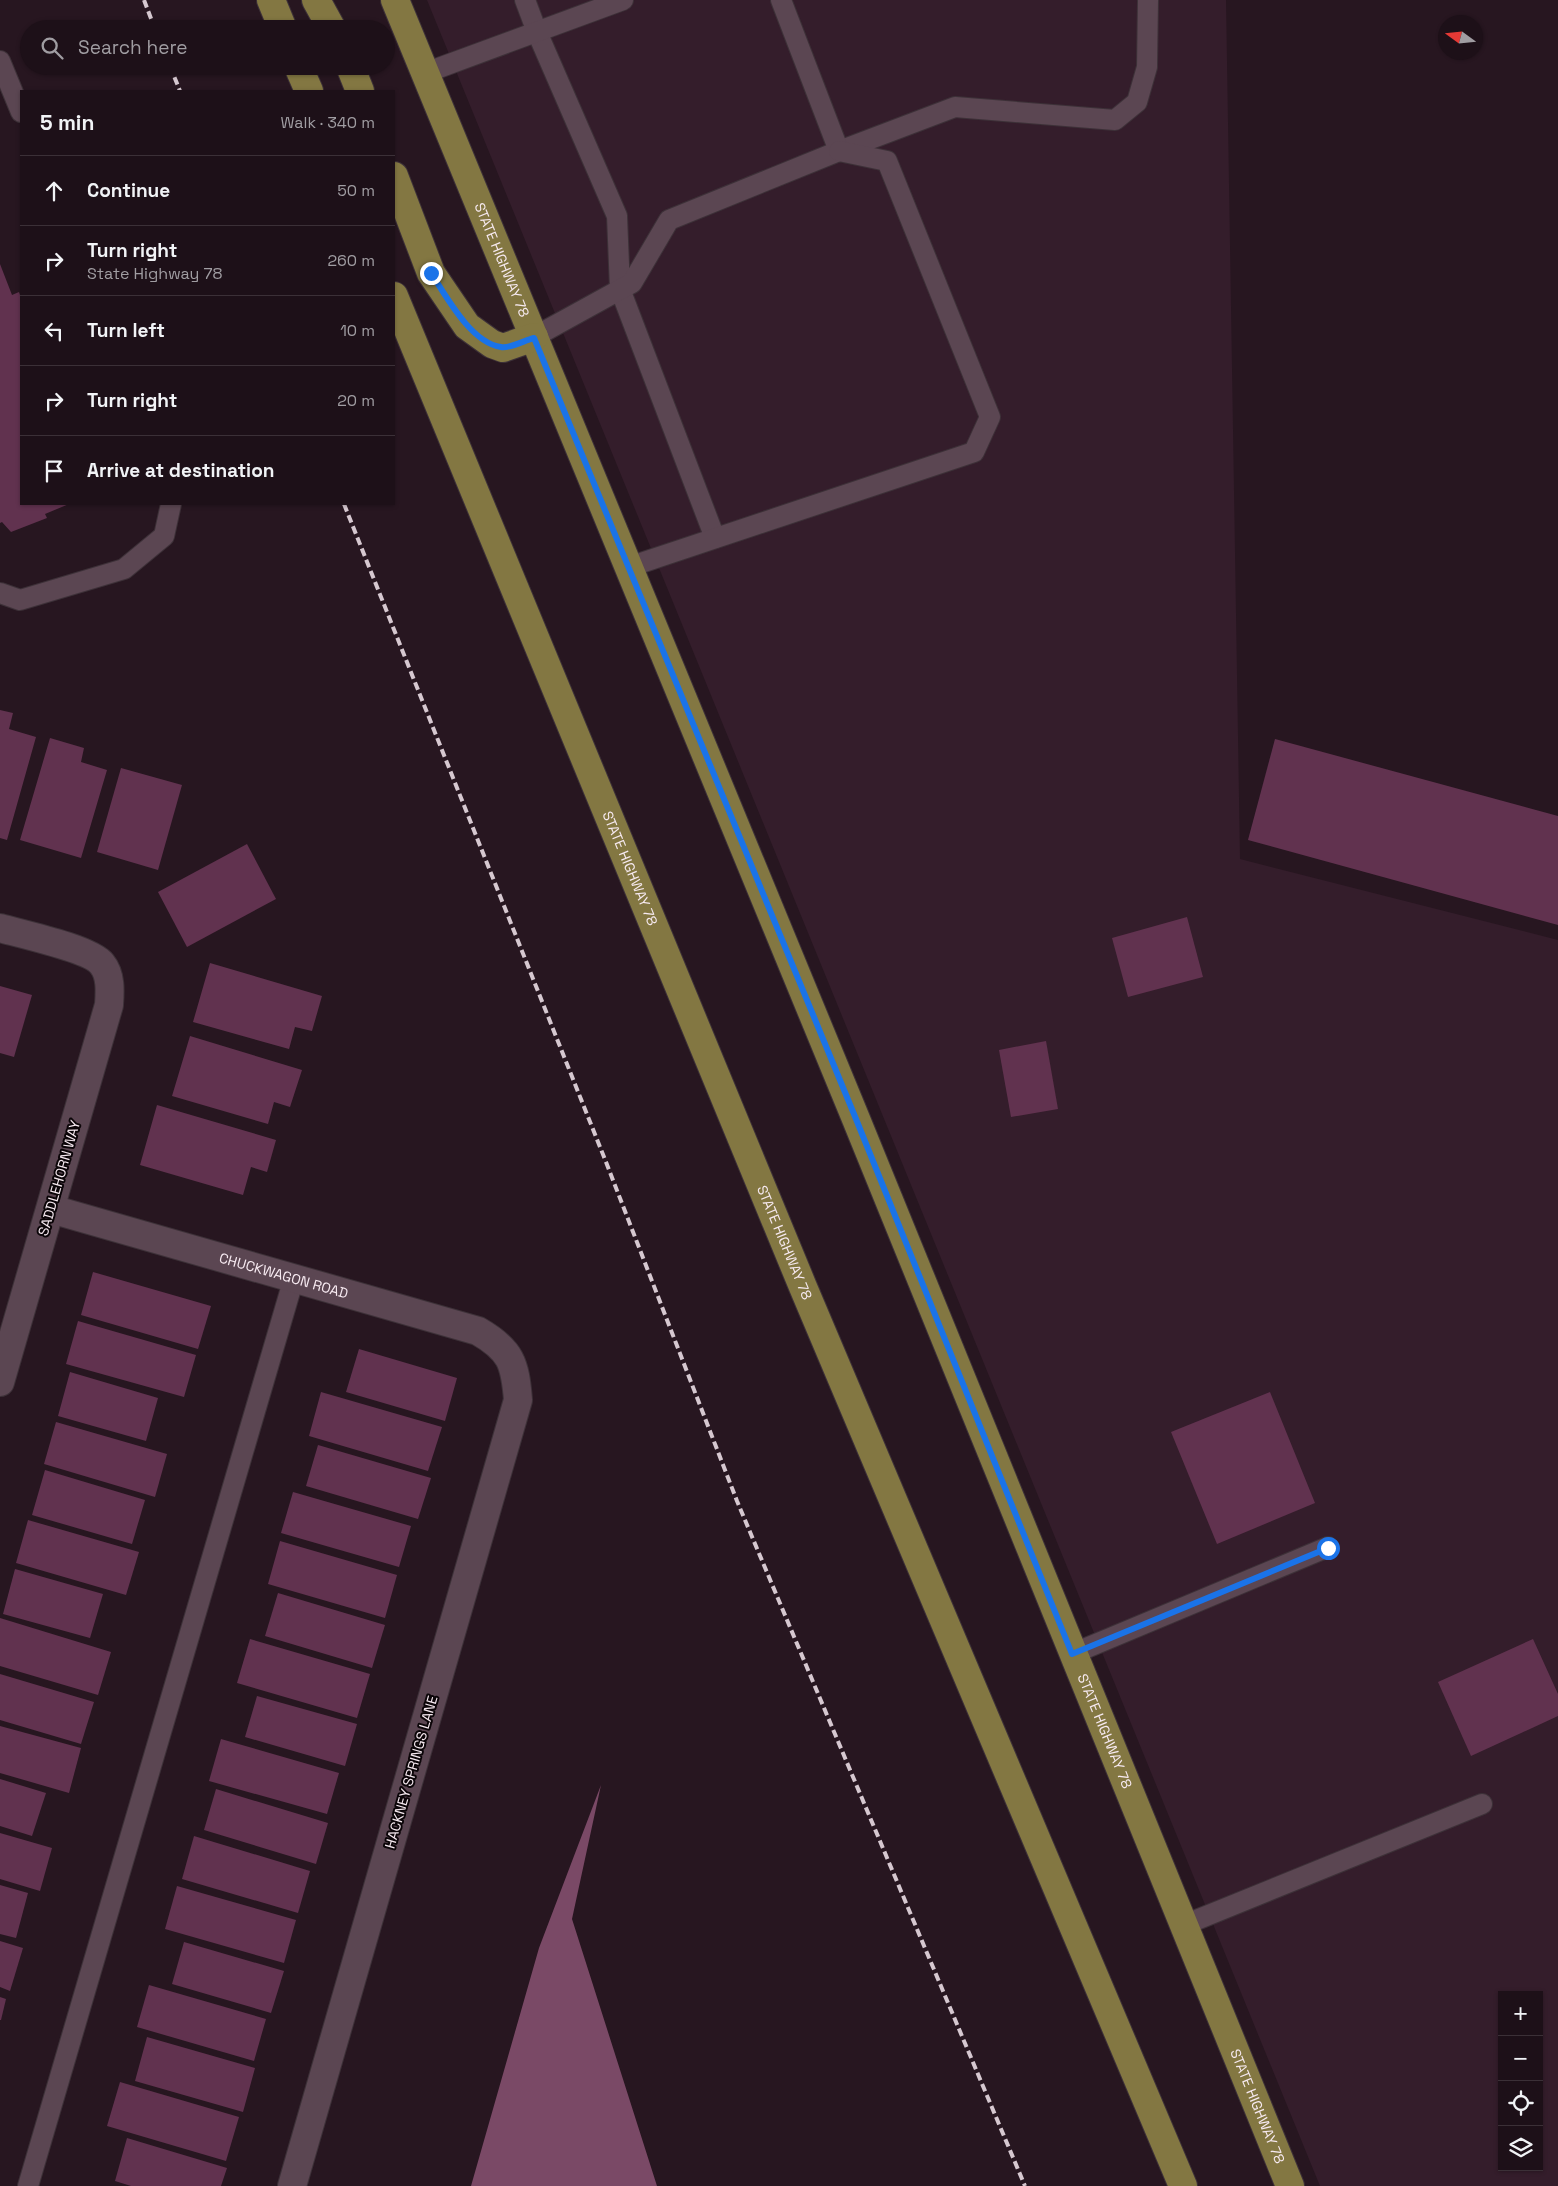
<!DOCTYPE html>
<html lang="en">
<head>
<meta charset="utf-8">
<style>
  body { margin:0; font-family:"Space Grotesk",sans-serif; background:#2a1e25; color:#f1f3f6 }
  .controls { position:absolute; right:15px; bottom:15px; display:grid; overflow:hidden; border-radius:0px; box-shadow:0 1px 4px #0004 }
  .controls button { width:45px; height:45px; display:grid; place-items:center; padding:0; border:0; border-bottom:1px solid #3b3037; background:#1d1018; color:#f1f3f6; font:25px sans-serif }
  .compass { position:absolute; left:1438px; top:15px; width:45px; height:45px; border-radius:50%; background:#1d1018; box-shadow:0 1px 4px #0004; rotate:285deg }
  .stop { position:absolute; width:15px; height:15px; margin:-11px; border:4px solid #1a73e8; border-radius:50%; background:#fff }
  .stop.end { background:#1a73e8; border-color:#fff; box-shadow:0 1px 5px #0008 }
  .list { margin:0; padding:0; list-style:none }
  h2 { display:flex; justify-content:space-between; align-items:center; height:65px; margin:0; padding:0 20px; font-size:21px }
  h2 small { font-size:16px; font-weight:400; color:#a09da2 }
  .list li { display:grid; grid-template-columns:32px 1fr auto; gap:15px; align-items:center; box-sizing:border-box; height:70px; padding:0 20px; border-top:1px solid #3b3037 }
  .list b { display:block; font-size:19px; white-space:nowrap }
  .list p { margin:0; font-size:16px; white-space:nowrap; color:#a09da2 }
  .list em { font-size:16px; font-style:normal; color:#a09da2 }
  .icon { flex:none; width:28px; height:28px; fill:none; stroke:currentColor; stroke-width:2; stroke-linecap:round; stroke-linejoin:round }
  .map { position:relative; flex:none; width:1558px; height:2186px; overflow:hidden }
  .search { position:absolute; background:#1d1018; box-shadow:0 1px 4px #0004; left:20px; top:20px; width:375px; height:55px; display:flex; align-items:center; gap:12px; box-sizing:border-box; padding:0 18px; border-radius:28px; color:#a09da2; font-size:19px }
  .panel { position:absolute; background:#1d1018; box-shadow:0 1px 4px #0004; left:20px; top:90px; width:375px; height:415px; border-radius:0px }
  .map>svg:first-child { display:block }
  .built { fill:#341d2b; fill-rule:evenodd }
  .water { fill:#7a4966 }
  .building { fill:#61324f }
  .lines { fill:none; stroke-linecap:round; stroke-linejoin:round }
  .lane-casing { stroke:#3d3138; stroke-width:22 }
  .street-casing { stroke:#3d3138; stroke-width:30 }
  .primary-casing { stroke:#3d3138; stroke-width:30 }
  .lane { stroke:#5b4652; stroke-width:20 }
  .street { stroke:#5b4652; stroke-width:28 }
  .primary { stroke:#837742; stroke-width:28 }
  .rail { stroke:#d6c8d0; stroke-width:4; stroke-dasharray:8 4; stroke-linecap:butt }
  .route { stroke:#1a73e8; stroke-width:6 }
  .labels { text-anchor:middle; stroke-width:4; stroke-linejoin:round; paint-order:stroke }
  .street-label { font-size:14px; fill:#f7eaf1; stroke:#0b0508 }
</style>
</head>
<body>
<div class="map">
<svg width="1558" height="2186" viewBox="0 0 1558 2186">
  <rect width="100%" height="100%" fill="#271620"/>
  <path class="built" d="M 427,0 L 1226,0 L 1240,859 L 1558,940 L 1558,2186 L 1320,2186 ZM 1502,1995 L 1539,1995 L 1539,2167 L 1502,2167 Z"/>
  <polygon class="water" points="601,1785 572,1919 657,2186 471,2186 539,1948"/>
  <g class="building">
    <polygon points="0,264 12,295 19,292 21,298 21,504 69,504 45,514 47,518 11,532 2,522 0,523"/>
    <polygon points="0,710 13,713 9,729 36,737 7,840 0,838"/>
    <polygon points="50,738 84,748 81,762 107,770 81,858 20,840"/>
    <polygon points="1275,739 1558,816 1558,925 1248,840"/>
    <polygon points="121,768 182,785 158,870 97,852"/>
    <polygon points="247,844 276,899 187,947 158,892"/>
    <polygon points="1187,917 1203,977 1128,997 1112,938"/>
    <polygon points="210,963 322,996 312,1031 295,1027 289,1049 193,1022"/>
    <polygon points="0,986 32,995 14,1057 0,1053"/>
    <polygon points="190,1036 302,1070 290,1107 274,1102 268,1124 172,1096"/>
    <polygon points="1046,1041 1058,1109 1011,1117 999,1050"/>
    <polygon points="157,1105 276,1140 267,1172 251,1167 243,1195 140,1165"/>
    <polygon points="93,1272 211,1306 198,1349 81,1315"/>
    <polygon points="78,1321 196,1355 184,1397 66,1364"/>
    <polygon points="359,1349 457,1378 445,1421 346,1392"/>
    <polygon points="70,1372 158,1398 146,1441 58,1416"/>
    <polygon points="321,1392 442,1427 428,1471 309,1436"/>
    <polygon points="1270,1392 1315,1503 1217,1544 1171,1432"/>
    <polygon points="56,1422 167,1454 155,1497 44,1464"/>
    <polygon points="318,1445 431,1478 418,1519 306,1486"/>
    <polygon points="45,1470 145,1500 132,1544 32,1515"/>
    <polygon points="293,1492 411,1526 399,1567 281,1533"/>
    <polygon points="28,1520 139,1552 126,1595 16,1563"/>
    <polygon points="280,1541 397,1575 385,1618 268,1584"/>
    <polygon points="15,1569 103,1594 90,1638 3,1614"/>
    <polygon points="278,1593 385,1625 372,1668 265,1636"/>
    <polygon points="0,1618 111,1652 98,1695 0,1666"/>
    <polygon points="250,1639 370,1674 357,1718 237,1683"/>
    <polygon points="1533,1639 1558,1694 1558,1716 1471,1756 1438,1682"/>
    <polygon points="0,1674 94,1702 81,1744 0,1720"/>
    <polygon points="257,1696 357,1724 345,1766 245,1737"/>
    <polygon points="0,1726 81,1748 69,1793 0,1773"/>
    <polygon points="221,1739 339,1773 327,1814 209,1781"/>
    <polygon points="0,1779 46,1793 32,1836 0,1826"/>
    <polygon points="216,1789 328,1823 316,1864 204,1830"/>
    <polygon points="0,1833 52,1848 40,1891 0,1879"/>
    <polygon points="194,1836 310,1871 298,1913 182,1879"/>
    <polygon points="0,1885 28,1893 16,1938 0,1934"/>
    <polygon points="177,1886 296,1920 284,1963 165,1929"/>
    <polygon points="0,1941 23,1948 10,1991 0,1987"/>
    <polygon points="184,1942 284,1971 271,2013 172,1984"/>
    <polygon points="149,1985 266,2019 254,2061 137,2027"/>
    <polygon points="0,1997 6,1999 1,2020 0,2020"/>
    <polygon points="147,2037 255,2068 243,2112 135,2081"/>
    <polygon points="120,2082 239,2117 226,2161 107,2126"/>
    <polygon points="127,2138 227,2168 221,2186 131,2186 115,2181"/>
  </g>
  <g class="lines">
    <g class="lane-casing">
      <g id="lane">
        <polyline points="525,0 537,32 617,216 620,289 715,538"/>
        <polyline points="0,61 21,112"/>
        <polyline points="425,73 623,0"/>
        <polyline points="839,151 955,107 1115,120 1137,102 1147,67 1148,0"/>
        <polyline points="534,337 632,283 669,220 839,151 781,0"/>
        <polyline points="629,567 974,452 990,417 887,161 839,151"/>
        <polyline points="0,593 20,600 124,569 164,536 171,504"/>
        <polyline points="1072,1654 1328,1547"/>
        <polyline points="1184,1925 1482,1804"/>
        <polyline points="28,2186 294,1278"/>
      </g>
    </g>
    <g class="street-casing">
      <g id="street">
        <path d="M 0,928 C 21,934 91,949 102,964 C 111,975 110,991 109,1005 L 0,1382"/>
        <path id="s1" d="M 51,1209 L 478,1331 C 511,1350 515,1363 518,1400 L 292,2186"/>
      </g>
    </g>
    <g class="primary-casing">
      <g id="primary">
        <polyline points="271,0 283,29"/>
        <polyline points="316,0 332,29"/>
        <path id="s2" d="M 395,0 L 856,1119 L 1290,2186"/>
        <polyline points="298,66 309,91"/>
        <polyline points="350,66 360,91"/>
        <polyline points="394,176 431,273 467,326 492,344 503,348 534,337"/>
        <path id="s3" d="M 394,296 L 803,1287 L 1183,2186"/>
      </g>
    </g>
    <use href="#lane" class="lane"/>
    <use href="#street" class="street"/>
    <use href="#primary" class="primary"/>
    <g class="rail">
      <polyline points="144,0 155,29"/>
      <polyline points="170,66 180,91"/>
      <polyline points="344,504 606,1162 737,1501 1025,2186"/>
    </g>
  </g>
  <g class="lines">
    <path class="route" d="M 431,273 C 446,296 471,343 501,347 C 510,349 525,340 534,338 L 856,1119 L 1072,1654 L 1328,1548"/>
  </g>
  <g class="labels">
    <g class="street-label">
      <text dy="5" stroke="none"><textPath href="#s2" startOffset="281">STATE HIGHWAY 78</textPath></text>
      <text dy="5" stroke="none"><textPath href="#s3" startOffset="619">STATE HIGHWAY 78</textPath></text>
      <text transform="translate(59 1178) rotate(-74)" y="5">SADDLEHORN WAY</text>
      <text dy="5" stroke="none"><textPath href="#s3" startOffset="1024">STATE HIGHWAY 78</textPath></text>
      <text dy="5" stroke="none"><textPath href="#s1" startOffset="242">CHUCKWAGON ROAD</textPath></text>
      <text dy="5" stroke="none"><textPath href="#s2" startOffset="1871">STATE HIGHWAY 78</textPath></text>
      <text transform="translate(411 1772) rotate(-74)" y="5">HACKNEY SPRINGS LANE</text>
      <text dy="5" stroke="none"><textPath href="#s2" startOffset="2276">STATE HIGHWAY 78</textPath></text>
    </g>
  </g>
</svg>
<div class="controls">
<button>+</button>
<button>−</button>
<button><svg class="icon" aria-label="locate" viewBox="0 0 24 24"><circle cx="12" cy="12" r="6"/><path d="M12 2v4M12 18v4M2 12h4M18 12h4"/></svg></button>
<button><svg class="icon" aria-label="layers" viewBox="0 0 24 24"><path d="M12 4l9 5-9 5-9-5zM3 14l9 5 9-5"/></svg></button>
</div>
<svg class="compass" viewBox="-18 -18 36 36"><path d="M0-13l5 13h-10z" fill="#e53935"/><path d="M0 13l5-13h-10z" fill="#a09da2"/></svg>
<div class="stop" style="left:1328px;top:1548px"></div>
<div class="stop end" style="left:431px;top:273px"></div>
<div class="search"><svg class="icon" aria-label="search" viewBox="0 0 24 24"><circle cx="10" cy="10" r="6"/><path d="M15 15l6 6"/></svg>Search here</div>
<section class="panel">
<h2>5 min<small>Walk · 340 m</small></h2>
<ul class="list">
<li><svg class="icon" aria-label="ahead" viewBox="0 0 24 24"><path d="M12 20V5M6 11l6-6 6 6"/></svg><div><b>Continue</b></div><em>50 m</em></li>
<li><svg class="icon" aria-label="right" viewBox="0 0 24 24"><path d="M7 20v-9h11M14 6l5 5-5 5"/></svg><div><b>Turn right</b><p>State Highway 78</p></div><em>260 m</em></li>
<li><svg class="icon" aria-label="left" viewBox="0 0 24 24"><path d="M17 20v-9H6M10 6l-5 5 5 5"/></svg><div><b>Turn left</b></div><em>10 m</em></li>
<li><svg class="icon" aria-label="right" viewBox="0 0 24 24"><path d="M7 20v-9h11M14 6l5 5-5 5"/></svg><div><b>Turn right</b></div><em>20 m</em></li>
<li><svg class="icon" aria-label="arrive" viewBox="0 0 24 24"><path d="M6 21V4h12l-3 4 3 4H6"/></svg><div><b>Arrive at destination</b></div></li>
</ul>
</section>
</div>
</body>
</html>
